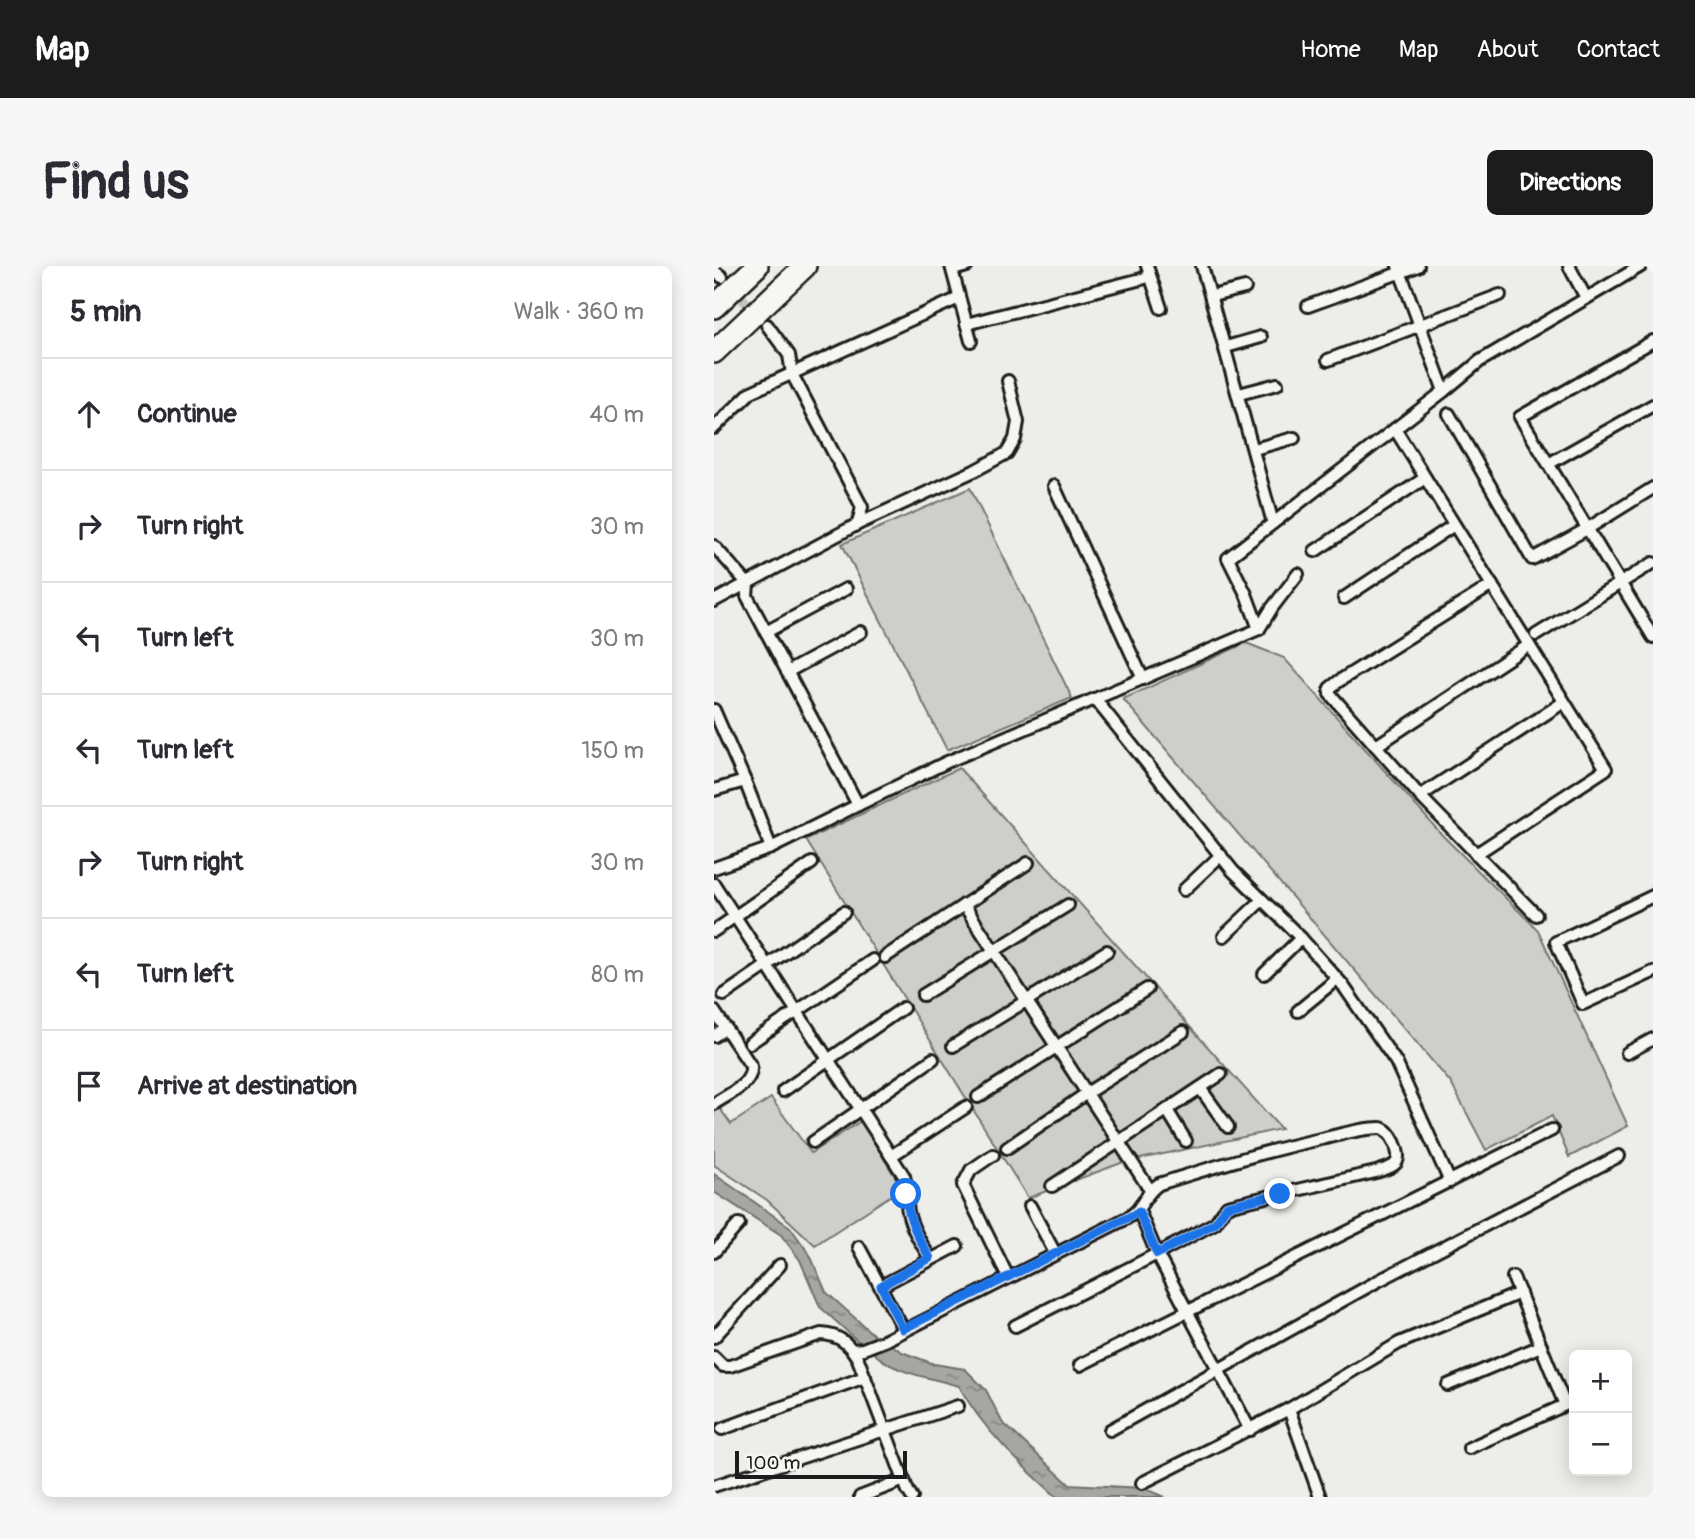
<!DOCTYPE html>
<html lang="en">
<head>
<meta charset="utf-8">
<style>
  body { margin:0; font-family:Pangolin,sans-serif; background:#f7f7f7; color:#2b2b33 }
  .controls { position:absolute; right:21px; bottom:21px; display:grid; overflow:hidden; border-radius:10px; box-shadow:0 4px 18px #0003 }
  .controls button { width:63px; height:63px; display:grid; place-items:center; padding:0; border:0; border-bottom:2px solid #e1e1e2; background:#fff; color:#2b2b33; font:35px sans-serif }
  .scale { position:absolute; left:21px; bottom:18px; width:172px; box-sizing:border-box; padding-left:7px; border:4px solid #1c1c1c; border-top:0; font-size:19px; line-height:24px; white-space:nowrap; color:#1c1c1c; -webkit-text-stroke:5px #f6f6f2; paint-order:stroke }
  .stop { position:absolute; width:21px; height:21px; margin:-16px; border:5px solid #1a73e8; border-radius:50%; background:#fff }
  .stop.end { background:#1a73e8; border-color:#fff; box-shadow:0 2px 7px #0008 }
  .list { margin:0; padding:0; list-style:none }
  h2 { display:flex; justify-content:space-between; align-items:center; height:91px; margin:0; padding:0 28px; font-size:30px }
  h2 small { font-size:23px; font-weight:400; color:#7c7c81 }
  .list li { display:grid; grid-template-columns:46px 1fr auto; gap:21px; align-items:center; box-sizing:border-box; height:112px; padding:0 28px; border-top:2px solid #e1e1e2 }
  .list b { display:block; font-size:26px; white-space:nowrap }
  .list em { font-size:23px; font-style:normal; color:#7c7c81 }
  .icon { flex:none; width:38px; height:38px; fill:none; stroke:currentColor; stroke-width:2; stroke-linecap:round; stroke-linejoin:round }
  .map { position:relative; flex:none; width:939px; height:1231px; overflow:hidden; border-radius:10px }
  header { display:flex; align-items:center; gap:42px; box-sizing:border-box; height:98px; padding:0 35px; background:#1c1c1c; color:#fff }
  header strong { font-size:33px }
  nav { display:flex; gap:38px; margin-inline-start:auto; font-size:24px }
  .intro { display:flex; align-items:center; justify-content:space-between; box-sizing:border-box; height:168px; padding:0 42px }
  h1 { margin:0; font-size:49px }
  .button { padding:18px 32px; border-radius:10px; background:#1c1c1c; color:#fff; font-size:24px; font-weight:700 }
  main { display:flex; gap:42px; padding:0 42px }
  aside { flex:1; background:#fff; border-radius:10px; box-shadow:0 4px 18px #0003 }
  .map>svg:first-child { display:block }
  .grass { fill:#cececb; stroke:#757574; stroke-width:2 }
  .water { fill:url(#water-ripples); stroke:#6f6f6d; stroke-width:2 }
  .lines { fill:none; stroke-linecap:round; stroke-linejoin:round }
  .street-tunnel { stroke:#c3c3c0; stroke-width:10; stroke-dasharray:10 5; stroke-linecap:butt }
  .street-casing { stroke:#1c1c1c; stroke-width:16 }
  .highway-casing { stroke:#1c1c1c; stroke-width:26 }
  .street { stroke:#f6f6f2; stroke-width:10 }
  .highway { stroke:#f6f6f2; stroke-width:21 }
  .route { stroke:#1a73e8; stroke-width:9 }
</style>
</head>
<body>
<header>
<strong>Map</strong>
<nav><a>Home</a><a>Map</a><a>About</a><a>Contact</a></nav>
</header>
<div class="intro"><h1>Find us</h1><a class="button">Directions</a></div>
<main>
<aside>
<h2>5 min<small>Walk · 360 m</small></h2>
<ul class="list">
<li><svg class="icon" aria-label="ahead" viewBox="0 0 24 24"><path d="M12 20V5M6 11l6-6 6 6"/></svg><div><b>Continue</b></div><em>40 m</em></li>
<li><svg class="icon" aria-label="right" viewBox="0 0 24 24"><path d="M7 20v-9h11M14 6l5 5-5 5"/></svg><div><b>Turn right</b></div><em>30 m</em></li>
<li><svg class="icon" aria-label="left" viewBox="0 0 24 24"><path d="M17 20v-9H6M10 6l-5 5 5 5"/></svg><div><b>Turn left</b></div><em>30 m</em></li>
<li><svg class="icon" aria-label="left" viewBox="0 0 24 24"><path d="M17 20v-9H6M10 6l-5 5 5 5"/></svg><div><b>Turn left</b></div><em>150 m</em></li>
<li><svg class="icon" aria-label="right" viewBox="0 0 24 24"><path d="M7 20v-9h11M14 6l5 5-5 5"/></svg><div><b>Turn right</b></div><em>30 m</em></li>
<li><svg class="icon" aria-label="left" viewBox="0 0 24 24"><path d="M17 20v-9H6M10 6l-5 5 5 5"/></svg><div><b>Turn left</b></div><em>80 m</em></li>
<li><svg class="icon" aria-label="arrive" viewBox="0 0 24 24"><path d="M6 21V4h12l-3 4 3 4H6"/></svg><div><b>Arrive at destination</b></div></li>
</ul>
</aside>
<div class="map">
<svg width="939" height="1231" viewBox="0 0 939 1231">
  <defs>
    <pattern id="water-ripples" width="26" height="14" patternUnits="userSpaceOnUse" patternTransform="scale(1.75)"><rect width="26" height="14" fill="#a6a6a3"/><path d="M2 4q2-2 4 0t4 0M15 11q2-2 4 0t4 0" fill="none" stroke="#868684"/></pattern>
  </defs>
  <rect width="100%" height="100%" fill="#edede9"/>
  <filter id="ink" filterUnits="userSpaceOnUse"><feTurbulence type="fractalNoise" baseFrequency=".0143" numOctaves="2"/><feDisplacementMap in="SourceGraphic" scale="14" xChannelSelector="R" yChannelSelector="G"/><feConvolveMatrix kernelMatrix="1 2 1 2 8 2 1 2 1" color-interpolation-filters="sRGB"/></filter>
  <g filter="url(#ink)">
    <g class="grass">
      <polygon points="256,222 358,432 233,484 128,278"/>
      <polygon points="532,377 570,392 729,570 824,664 914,860 855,891 838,850 772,884 737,817 409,433"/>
      <polygon points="245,502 567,863 407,897 314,932 92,574"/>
      <polygon points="57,832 97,887 147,855 188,922 101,979 53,934 0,899 0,843 4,840 17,858"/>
    </g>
    <g class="water">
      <polygon points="0,908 76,961 96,989 112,1026 162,1071 147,1078 106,1041 86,994 67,969 0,926"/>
      <path d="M 173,1076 L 188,1086 L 220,1098 L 251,1103 L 272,1124 L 288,1156 L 355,1218 L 430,1222 L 451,1231 L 343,1231 C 306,1198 269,1164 245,1120 C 216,1111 179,1108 158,1085 Z"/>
    </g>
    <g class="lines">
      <polyline class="street-tunnel" points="17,21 53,59"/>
      <g class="street-casing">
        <g id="street">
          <polyline points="237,0 257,75"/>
          <polyline points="433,0 447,42"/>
          <polyline points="488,0 559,257"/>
          <polyline points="684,0 730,125"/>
          <polyline points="855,0 872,32"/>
          <polyline points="239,4 253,0"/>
          <polyline points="0,5 8,11"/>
          <polyline points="498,30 531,22"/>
          <polyline points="594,40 704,0"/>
          <polyline points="252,58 435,11"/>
          <polyline points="53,59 75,89 78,108 148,241 144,258"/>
          <polyline points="939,75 806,151 939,371"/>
          <polyline points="512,81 547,71"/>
          <polyline points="614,94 786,29"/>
          <polyline points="525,128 563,118"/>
          <polyline points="735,148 818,293 873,263 939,222"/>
          <polyline points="0,162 37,126 245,32"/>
          <polyline points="681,163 892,503 762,588"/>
          <polyline points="540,183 580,172"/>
          <polyline points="836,197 939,139"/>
          <polyline points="340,220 429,413"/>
          <polyline points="0,280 34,318 33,330 144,539 233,496 545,363 532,328 514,292 730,125 766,95 927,0"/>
          <polyline points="601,285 711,212"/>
          <polyline points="778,319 625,415 616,422 616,428 706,530 822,649"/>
          <polyline points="630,332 740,259"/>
          <polyline points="0,335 144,258 260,205 293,187 301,173 304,156 294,115"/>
          <polyline points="545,363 558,342 584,308"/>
          <polyline points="52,366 132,323"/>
          <polyline points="822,369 939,297"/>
          <polyline points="73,406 147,366"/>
          <polyline points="381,433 519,605 587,672 628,718 682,796 736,916"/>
          <polyline points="0,444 31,515"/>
          <polyline points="662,480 815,379"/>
          <polyline points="0,524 31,515 57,582"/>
          <polyline points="706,530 850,436"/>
          <polyline points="0,602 57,582 144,539"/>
          <path d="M 0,618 L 190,910 C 194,923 191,937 195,950 C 199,965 208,979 216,992"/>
          <polyline points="470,624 507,589"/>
          <polyline points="939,630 842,676 869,738 939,706"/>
          <polyline points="250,639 436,924"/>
          <polyline points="0,665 98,597"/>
          <polyline points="510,670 548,634"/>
          <polyline points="171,691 314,597"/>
          <polyline points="550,708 587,672"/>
          <polyline points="10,729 130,646"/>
          <polyline points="209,729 354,639"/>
          <path d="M 0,745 L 37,800 C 39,819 14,828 0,838"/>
          <polyline points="584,745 623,713"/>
          <polyline points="0,770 12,762"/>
          <polyline points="36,777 159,694"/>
          <polyline points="239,780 393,685"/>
          <polyline points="913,787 939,773"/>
          <polyline points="486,822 514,861"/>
          <polyline points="69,825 189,742"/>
          <polyline points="264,831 433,723"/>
          <polyline points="453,844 472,875"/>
          <polyline points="99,876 219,793"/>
          <polyline points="293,882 373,827 469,766"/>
          <polyline points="279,889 257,904 249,919 294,1011"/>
          <polyline points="177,890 252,841"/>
          <polyline points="338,920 507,808"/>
          <polyline points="316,940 341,987"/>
          <polyline points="425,945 443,988 536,1164"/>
          <polyline points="145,981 189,1063"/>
          <polyline points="0,986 25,958"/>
          <polyline points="167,1020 243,980"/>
          <polyline points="0,1071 66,999"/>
          <path d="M 139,1084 L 149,1083 L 172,1074 L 413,952 C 431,942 428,929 445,918 C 499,901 551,885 607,873 C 626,869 646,862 666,862 C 676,862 689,888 682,897 C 678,902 668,904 662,906 L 513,940 L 501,957 L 443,988 L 301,1060"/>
          <path d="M 0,1091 L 9,1100 L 16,1100 L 107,1068 C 125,1069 135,1077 144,1093 L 194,1225 L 198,1231"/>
          <polyline points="366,1099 838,864"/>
          <polyline points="734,1119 827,1080"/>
          <polyline points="8,1163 151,1111"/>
          <polyline points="396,1164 664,1015 905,890"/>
          <polyline points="755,1182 851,1139 799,1011"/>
          <polyline points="428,1217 575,1143"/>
          <polyline points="0,1220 244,1140"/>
          <polyline points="146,1231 190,1214"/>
          <polyline points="606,1231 575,1143 685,1077 806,1027"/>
        </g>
      </g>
      <g class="highway-casing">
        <g id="highway">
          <polyline points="0,41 43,0"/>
          <polyline points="0,86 91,0"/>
        </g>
      </g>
      <use href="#street" class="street"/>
      <use href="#highway" class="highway"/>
    </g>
  </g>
  <g class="lines" filter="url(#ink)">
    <path class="route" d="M 192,928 C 194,953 203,970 216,992 L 167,1020 L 189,1063 L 425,946 L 443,988 L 501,957 L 513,940 L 566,928"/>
  </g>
</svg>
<div class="controls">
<button>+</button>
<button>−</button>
</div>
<div class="scale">100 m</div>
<div class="stop" style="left:192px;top:928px"></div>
<div class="stop end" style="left:566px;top:928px"></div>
</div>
</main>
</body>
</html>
